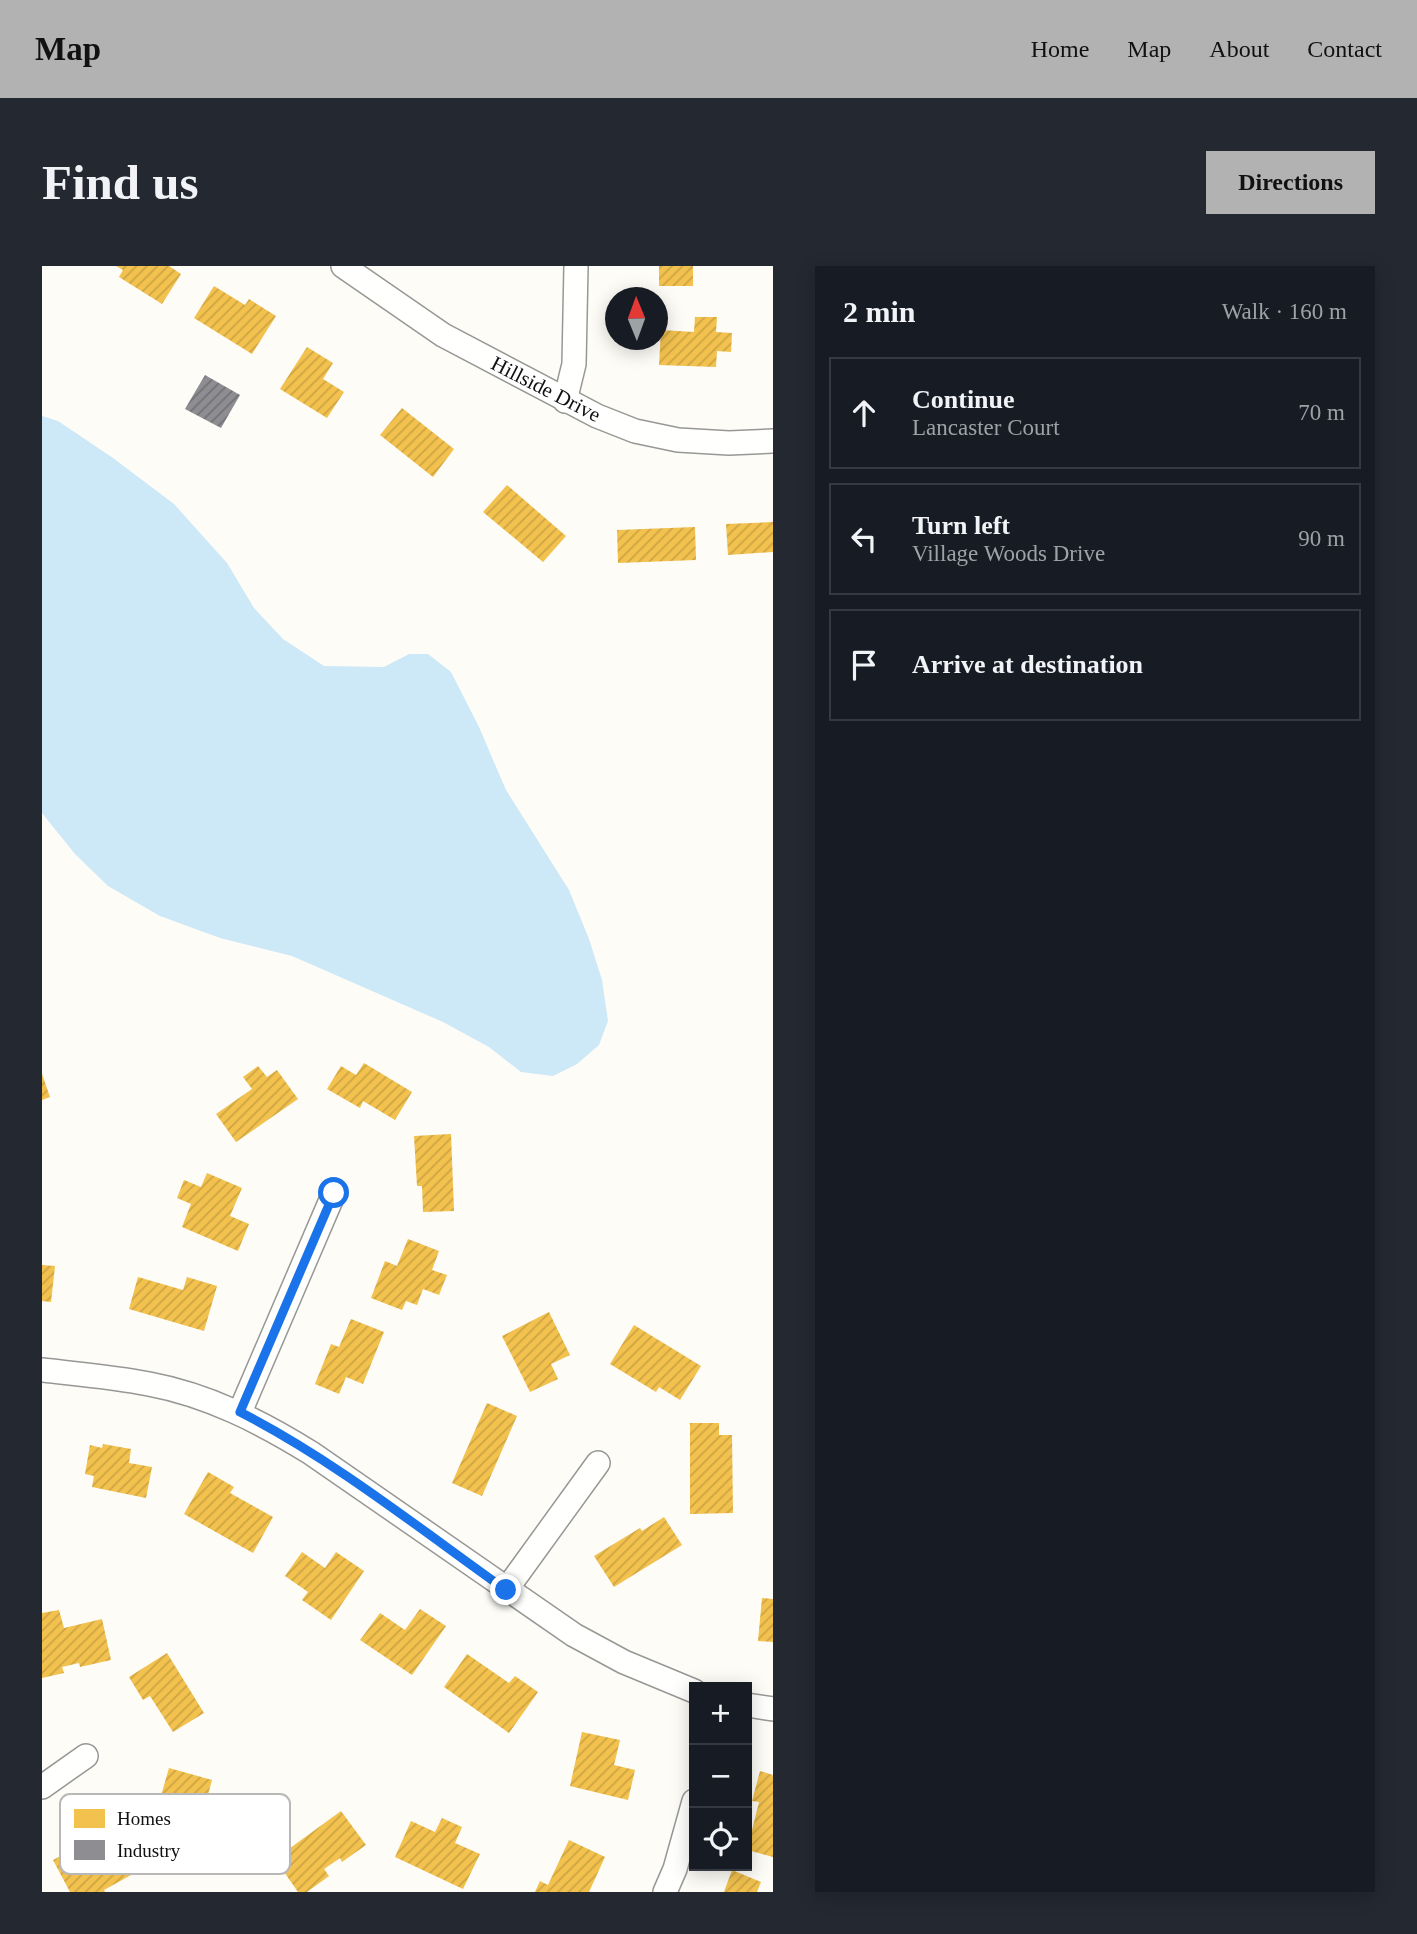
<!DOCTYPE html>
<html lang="en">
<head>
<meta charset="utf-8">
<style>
  body { margin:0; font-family:Georgia,serif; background:#242831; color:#f1f3f6 }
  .controls { position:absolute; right:21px; bottom:21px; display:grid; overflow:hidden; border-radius:0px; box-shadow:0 4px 18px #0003 }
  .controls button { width:63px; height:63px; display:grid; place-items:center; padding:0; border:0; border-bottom:2px solid #363941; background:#171b24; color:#f1f3f6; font:35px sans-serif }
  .compass { position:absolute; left:563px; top:21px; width:63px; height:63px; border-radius:50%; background:#171b24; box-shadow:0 4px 18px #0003; rotate:359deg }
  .stop { position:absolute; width:21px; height:21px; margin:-16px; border:5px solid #1a73e8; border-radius:50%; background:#fff }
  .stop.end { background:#1a73e8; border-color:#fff; box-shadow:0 2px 7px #0008 }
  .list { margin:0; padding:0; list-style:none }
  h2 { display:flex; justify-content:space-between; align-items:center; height:91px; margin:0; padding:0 28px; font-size:30px }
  h2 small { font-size:23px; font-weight:400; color:#9ea1a6 }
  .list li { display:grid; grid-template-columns:46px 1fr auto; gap:21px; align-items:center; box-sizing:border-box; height:112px; margin:0 14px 14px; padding:0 14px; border:2px solid #363941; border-radius:0px }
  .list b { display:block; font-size:26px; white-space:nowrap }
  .list p { margin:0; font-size:23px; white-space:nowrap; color:#9ea1a6 }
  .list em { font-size:23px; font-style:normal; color:#9ea1a6 }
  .icon { flex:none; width:38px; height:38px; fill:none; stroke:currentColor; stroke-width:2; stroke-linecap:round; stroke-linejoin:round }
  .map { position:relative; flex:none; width:731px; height:1626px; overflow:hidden; border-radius:0px }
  header { display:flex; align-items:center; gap:42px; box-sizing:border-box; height:98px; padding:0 35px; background:#b2b2b3; color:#111 }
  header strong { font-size:33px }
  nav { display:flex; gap:38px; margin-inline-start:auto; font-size:24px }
  .intro { display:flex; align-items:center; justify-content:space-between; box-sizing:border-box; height:168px; padding:0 42px }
  h1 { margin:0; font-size:49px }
  .button { padding:18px 32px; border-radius:0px; background:#b2b2b3; color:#111; font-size:24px; font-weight:700 }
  main { display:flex; gap:42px; padding:0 42px }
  aside { flex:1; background:#171b24; border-radius:0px; box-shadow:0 4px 18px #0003 }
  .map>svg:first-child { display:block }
  .water { fill:#cde8f7 }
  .homes { fill:url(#homes-hatch) }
  .industry { fill:url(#industry-hatch) }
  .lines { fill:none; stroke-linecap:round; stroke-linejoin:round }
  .street-casing { stroke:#979795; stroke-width:26 }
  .street { stroke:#fffffe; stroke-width:23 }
  .route { stroke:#1a73e8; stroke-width:9 }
  .labels { text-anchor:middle; stroke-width:7; stroke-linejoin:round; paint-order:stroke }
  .street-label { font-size:21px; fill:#111; stroke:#fff }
  .key { fill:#fff; stroke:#b8b8b8; stroke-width:2 }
  .key-label { font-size:19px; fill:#111 }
</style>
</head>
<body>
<header>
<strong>Map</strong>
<nav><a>Home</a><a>Map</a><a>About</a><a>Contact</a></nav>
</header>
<div class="intro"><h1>Find us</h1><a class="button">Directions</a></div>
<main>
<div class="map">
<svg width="731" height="1626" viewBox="0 0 731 1626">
  <defs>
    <pattern id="homes-hatch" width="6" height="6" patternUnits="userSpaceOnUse" patternTransform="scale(1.75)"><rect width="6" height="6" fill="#f2c14e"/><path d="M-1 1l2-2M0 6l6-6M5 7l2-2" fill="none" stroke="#cea543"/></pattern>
    <pattern id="industry-hatch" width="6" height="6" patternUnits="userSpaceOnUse" patternTransform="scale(1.75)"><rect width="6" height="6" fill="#8d8d92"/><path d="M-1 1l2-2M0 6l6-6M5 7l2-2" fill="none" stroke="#727276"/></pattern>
  </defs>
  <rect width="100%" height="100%" fill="#fdfcf7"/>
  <polygon class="water" points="0,150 16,155 71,192 132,238 185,297 212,342 241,373 282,400 342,401 367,388 386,388 409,406 437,461 464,524 527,624 547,673 560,714 566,755 557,779 535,798 511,810 479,806 447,781 401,756 250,690 178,672 118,650 66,620 33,588 0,547"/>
  <g class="homes">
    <polygon points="74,0 127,0 139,8 120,38 77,11 81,4"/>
    <rect x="617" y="0" width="34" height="20"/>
    <polygon points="172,20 203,39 207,33 234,50 210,88 152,52"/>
    <polygon points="653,51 675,51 674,66 690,67 689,86 675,85 674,101 617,99 619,64 652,66"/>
    <polygon points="265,81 291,97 281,113 302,126 285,152 238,123"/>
    <polygon points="360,142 412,183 391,211 338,169"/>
    <polygon points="465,219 524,270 501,296 441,246"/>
    <polygon points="731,256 731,286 686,289 684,258"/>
    <polygon points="653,261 654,294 576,297 575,264"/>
    <polygon points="322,797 370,826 353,854 321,835 318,842 285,823 299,800 314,809"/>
    <polygon points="216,800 225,811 235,804 256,833 194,876 174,848 210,823 201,811"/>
    <polygon points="0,808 8,831 0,834"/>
    <polygon points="409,868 412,945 381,946 380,920 375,920 372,870"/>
    <polygon points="165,907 200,922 188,950 207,958 196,985 140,961 149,938 135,932 142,914 159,921"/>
    <polygon points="366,973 397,985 390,1004 405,1009 397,1029 381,1023 375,1039 364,1035 360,1044 329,1032 343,995 355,1000"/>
    <polygon points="0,999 13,1000 9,1036 0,1035"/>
    <polygon points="96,1011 141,1024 145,1011 175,1020 162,1065 87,1043"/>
    <polygon points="507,1046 528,1089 509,1098 516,1113 488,1126 460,1070"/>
    <polygon points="309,1053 342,1066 321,1118 304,1111 297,1128 273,1118 289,1078 297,1081"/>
    <polygon points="592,1059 659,1100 638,1134 617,1121 614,1126 568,1098"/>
    <polygon points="445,1137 475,1150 440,1230 410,1217"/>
    <polygon points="648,1157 677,1157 677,1169 690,1169 691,1247 648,1248"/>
    <polygon points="61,1178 89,1183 87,1197 110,1201 104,1232 50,1221 52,1210 43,1208 48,1179 60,1182"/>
    <polygon points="166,1206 192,1221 188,1227 231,1251 211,1287 142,1248"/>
    <polygon points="622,1251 640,1279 572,1321 552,1290 598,1262 600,1265"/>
    <polygon points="260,1286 283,1302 294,1286 322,1305 289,1354 260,1334 266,1326 243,1310"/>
    <polygon points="720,1332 731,1333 731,1376 716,1375"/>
    <polygon points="378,1343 404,1360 370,1409 318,1374 338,1347 363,1364"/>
    <polygon points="17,1344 22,1362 60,1353 69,1394 38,1401 37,1397 20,1401 22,1407 0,1412 0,1347"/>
    <polygon points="125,1387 162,1447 131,1466 108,1430 101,1434 87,1411"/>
    <polygon points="425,1388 467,1417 473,1410 496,1426 467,1467 402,1421"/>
    <polygon points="540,1466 578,1474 572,1499 593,1504 586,1534 528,1520"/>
    <polygon points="127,1502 170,1514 164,1536 172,1538 165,1563 144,1558 141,1570 110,1561"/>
    <polygon points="718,1505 731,1509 731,1591 705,1584 717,1536 710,1535"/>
    <polygon points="299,1545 324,1579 300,1596 298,1592 282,1603 287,1610 265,1626 256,1626 233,1593"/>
    <polygon points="400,1552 420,1561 413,1577 438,1588 421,1623 353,1591 369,1555 393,1566"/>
    <polygon points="82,1574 98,1604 62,1624 63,1626 28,1626 11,1594 38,1580 45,1594"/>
    <polygon points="527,1574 563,1591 547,1626 493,1626 498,1615 506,1619"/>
    <polygon points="690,1604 719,1616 715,1626 682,1626"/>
  </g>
  <polygon class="industry" points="163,109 198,129 179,162 143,143"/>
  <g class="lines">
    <g class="street-casing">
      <g id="street">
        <polyline points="301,0 401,69 555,150 593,165 636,174 687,177 731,175"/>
        <polyline points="523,135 532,98 534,0"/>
        <path d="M 0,1104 C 35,1108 72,1111 107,1118 C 166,1129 219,1156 269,1187 L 532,1369 L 582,1396 L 652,1425"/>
        <polyline points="198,1146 292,927"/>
        <polyline points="464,1324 556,1197"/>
        <polyline points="705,1439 731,1443"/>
        <polyline points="0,1521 44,1490"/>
        <polyline points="623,1626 633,1603 652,1535"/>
      </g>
    </g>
    <use href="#street" class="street"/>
  </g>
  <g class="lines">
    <path class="route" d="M 292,927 L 198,1146 C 292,1194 378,1263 464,1324"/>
  </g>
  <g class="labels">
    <g class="street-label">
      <text transform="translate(504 123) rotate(27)" y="7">Hillside Drive</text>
    </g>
  </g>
  <rect x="18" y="1528" width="230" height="80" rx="10" class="key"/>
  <rect x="32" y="1543" width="31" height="19" fill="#f2c14e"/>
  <rect x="32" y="1574" width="31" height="20" fill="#8d8d92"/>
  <g class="key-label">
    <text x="75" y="1559">Homes</text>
    <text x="75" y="1591">Industry</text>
  </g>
</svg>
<div class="controls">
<button>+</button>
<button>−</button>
<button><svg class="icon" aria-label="locate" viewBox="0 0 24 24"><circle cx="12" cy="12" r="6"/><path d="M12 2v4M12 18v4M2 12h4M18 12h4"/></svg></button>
</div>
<svg class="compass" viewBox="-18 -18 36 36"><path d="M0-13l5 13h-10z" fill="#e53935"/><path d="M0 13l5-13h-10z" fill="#9ea1a6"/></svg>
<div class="stop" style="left:292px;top:927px"></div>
<div class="stop end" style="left:464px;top:1324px"></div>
</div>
<aside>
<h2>2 min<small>Walk · 160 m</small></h2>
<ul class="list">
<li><svg class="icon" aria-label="ahead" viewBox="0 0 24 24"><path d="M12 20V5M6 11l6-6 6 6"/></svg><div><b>Continue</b><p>Lancaster Court</p></div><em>70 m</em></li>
<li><svg class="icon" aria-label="left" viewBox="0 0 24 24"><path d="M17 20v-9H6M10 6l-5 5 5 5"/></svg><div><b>Turn left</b><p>Village Woods Drive</p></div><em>90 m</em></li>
<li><svg class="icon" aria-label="arrive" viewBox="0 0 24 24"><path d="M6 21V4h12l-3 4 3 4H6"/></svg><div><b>Arrive at destination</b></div></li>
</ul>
</aside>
</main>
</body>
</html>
